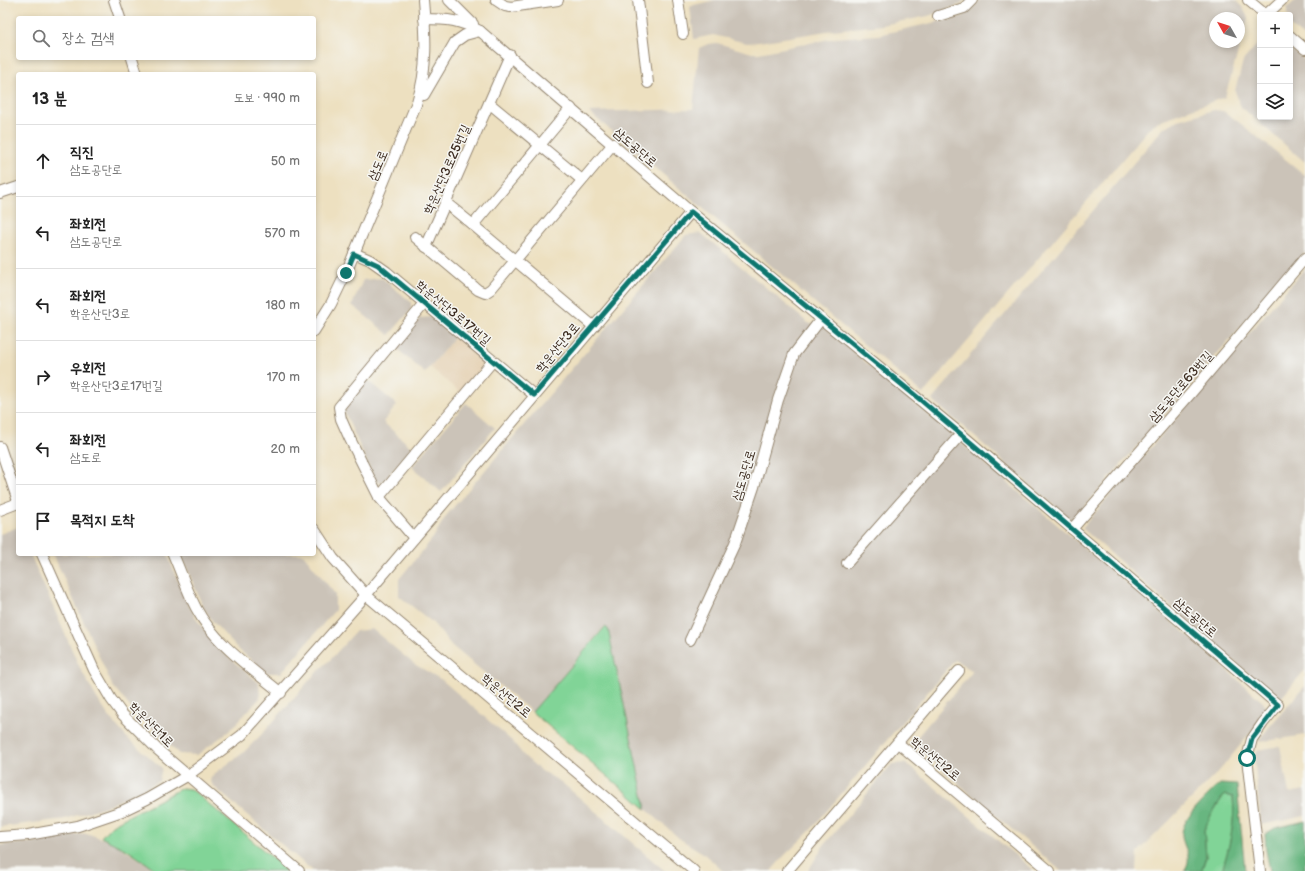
<!DOCTYPE html>
<html lang="ko">
<head>
<meta charset="utf-8">
<style>
  body { margin:0; font-family:"Balsamiq Sans","Poor Story",sans-serif; background:#f6f6f6; color:#222 }
  .controls { position:absolute; right:12px; top:12px; display:grid; overflow:hidden; border-radius:4px; box-shadow:0 2px 6px #0003 }
  .controls button { width:36px; height:36px; display:grid; place-items:center; padding:0; border:0; border-bottom:1px solid #e0e0e0; background:#fff; color:#222; font:20px sans-serif }
  .compass { position:absolute; left:1209px; top:12px; width:36px; height:36px; border-radius:50%; background:#fff; box-shadow:0 2px 6px #0003; rotate:309deg }
  .stop { position:absolute; width:12px; height:12px; margin:-9px; border:3px solid #0f766e; border-radius:50%; background:#fff }
  .stop.end { background:#0f766e; border-color:#fff; box-shadow:0 1px 4px #0008 }
  .list { margin:0; padding:0; list-style:none }
  h2 { display:flex; justify-content:space-between; align-items:center; height:52px; margin:0; padding:0 16px; font-size:17px }
  h2 small { font-size:13px; font-weight:400; color:#767676 }
  .list li { display:grid; grid-template-columns:26px 1fr auto; gap:12px; align-items:center; box-sizing:border-box; height:72px; padding:0 16px; border-top:1px solid #e0e0e0 }
  .list b { display:block; font-size:15px; white-space:nowrap }
  .list p { margin:0; font-size:13px; white-space:nowrap; color:#767676 }
  .list em { font-size:13px; font-style:normal; color:#767676 }
  .icon { flex:none; width:22px; height:22px; fill:none; stroke:currentColor; stroke-width:2; stroke-linecap:round; stroke-linejoin:round }
  .map { position:relative; flex:none; width:1305px; height:871px; overflow:hidden }
  .search { position:absolute; background:#fff; box-shadow:0 2px 6px #0003; left:16px; top:16px; width:300px; height:44px; display:flex; align-items:center; gap:10px; box-sizing:border-box; padding:0 14px; border-radius:4px; color:#767676; font-size:15px }
  .panel { position:absolute; background:#fff; box-shadow:0 2px 6px #0003; left:16px; top:72px; width:300px; height:484px; border-radius:4px }
  .map>svg:first-child { display:block }
  .built { fill:#e5d1b4 }
  .industrial { fill:#cbc3b8; fill-rule:evenodd }
  .green { fill:#81d497; stroke:#5e7f5a }
  .forest { fill:#68b680; stroke:#52704f }
  .lines { fill:none; stroke-linecap:round; stroke-linejoin:round }
  .minor-casing { stroke:#94856f; stroke-width:12 }
  .minor { stroke:#fff; stroke-width:10 }
  .route { stroke:#0f766e; stroke-width:5 }
  .labels { text-anchor:middle; stroke-width:3; stroke-linejoin:round; paint-order:stroke }
  .street-label { font-size:13px; fill:#3b2a1e; stroke:#f6f6f2 }
</style>
</head>
<body>
<div class="map">
<svg width="1305" height="871" viewBox="0 0 1305 871">
  <rect width="100%" height="100%" fill="#f6f6f2"/>
  <filter id="ink" filterUnits="userSpaceOnUse"><feTurbulence type="fractalNoise" baseFrequency=".025" numOctaves="2"/><feDisplacementMap in="SourceGraphic" scale="8" xChannelSelector="R" yChannelSelector="G"/><feConvolveMatrix kernelMatrix="1 2 1 2 8 2 1 2 1" color-interpolation-filters="sRGB"/></filter>
  <filter id="wash" filterUnits="userSpaceOnUse"><feTurbulence type="fractalNoise" baseFrequency=".012" numOctaves="4" result="noise"/><feDisplacementMap in="SourceGraphic" scale="16" xChannelSelector="R" yChannelSelector="G"/><feGaussianBlur stdDeviation="0.9" result="paint"/><feColorMatrix in="noise" values="0 0 0 0 0 0 0 0 0 0 0 0 0 0 0 0 0 1.4 0 .05"/><feComposite in="paint" operator="in"/></filter>
  <g filter="url(#wash)">
    <rect width="100%" height="100%" fill="#ede0c0"/>
    <polygon class="built" points="456,336 481,357 483,363 483,366 461,393 430,367"/>
    <g class="industrial">
      <polygon points="715,0 965,0 959,5 928,16 882,25 833,30 759,42 747,43 713,35 694,39 690,6"/>
      <path d="M 980,0 L 1235,0 L 1243,8 L 1248,18 L 1225,97 L 1161,120 L 1150,127 L 923,394 L 589,112 L 693,109 L 699,48 L 708,44 L 717,43 L 752,53 L 759,53 L 835,38 L 878,35 L 963,16 L 970,11 ZM 1215,18 L 1239,18 L 1239,42 L 1215,42 Z"/>
      <polygon points="1296,0 1305,0 1305,38 1290,26 1290,15 1287,15 1287,8"/>
      <polygon points="1260,41 1260,117 1290,117 1290,48 1305,60 1305,162 1241,107 1235,91 1243,61"/>
      <polygon points="1214,110 1223,111 1236,120 1305,175 1305,253 1072,521 932,400 1160,132 1165,127 1178,120"/>
      <polygon points="701,233 808,323 825,328 1192,639 1265,704 1267,711 1264,716 1220,770 1138,852 1137,871 1061,871 919,750 918,736 973,671 955,660 808,833 785,855 771,871 723,871 703,853 680,839 646,809 608,629 604,627 532,712 452,646 432,622 399,596 399,579 433,538 446,516 686,235"/>
      <polygon points="1305,268 1305,670 1281,698 1277,699 1082,528"/>
      <polygon points="382,278 411,302 411,310 389,335 352,305 363,280"/>
      <polygon points="431,317 454,338 425,373 395,347 420,318"/>
      <polygon points="367,380 397,405 383,422 412,448 382,483 376,482 344,411 345,407"/>
      <polygon points="466,403 495,428 441,492 412,467"/>
      <polygon points="18,527 18,554 30,554 79,666 96,697 109,717 128,739 162,768 159,781 110,805 65,819 0,827 0,534"/>
      <polygon points="53,554 167,554 185,598 197,620 218,648 259,683 260,698 229,731 197,755 179,754 136,714 112,685"/>
      <polygon points="181,554 303,554 335,594 335,610 281,673 267,673 238,649 213,622 203,607"/>
      <polygon points="372,629 414,664 442,680 513,742 524,756 540,770 561,782 665,871 313,871 213,786 210,779 214,774 243,753 266,730 314,675 330,660 356,631"/>
      <polygon points="1305,686 1305,735 1260,742 1259,740 1270,726"/>
      <polygon points="1280,746 1289,793 1305,790 1305,816 1261,825 1254,755 1257,750"/>
      <polygon points="906,763 1034,871 808,871 824,845 892,764"/>
      <polygon points="86,833 112,842 158,871 0,871 0,845 35,842"/>
    </g>
    <g class="green">
      <polygon points="605,627 608,629 646,809 532,712"/>
      <polygon points="182,788 190,789 196,793 288,871 158,871 127,850 101,837 112,825 121,820"/>
      <path d="M 1226,795 L 1233,797 C 1236,821 1229,848 1222,871 L 1201,871 L 1206,857 L 1204,830 L 1211,815 L 1222,798 Z"/>
    </g>
    <g class="forest">
      <path d="M 1220,784 L 1237,785 L 1245,871 L 1222,871 C 1229,848 1236,821 1233,797 L 1226,795 L 1222,798 L 1211,815 L 1204,830 L 1206,857 L 1202,869 L 1201,871 L 1184,871 C 1195,855 1181,847 1182,833 C 1183,817 1209,794 1220,784 Z"/>
      <polygon points="1305,821 1305,871 1270,871 1266,850 1265,834 1275,828"/>
    </g>
  </g>
  <g filter="url(#ink)">
    <g class="lines">
      <g class="minor-casing">
        <g id="minor">
          <polyline points="114,0 120,18"/>
          <polyline points="449,0 473,24"/>
          <polyline points="496,0 505,6 511,7 558,0"/>
          <polyline points="638,0 648,83"/>
          <polyline points="678,0 683,34"/>
          <polyline points="1248,0 1266,15"/>
          <polyline points="1266,15 1282,0"/>
          <polyline points="938,16 964,8 972,0"/>
          <path d="M 424,19 C 448,19 459,20 480,31 L 691,212 L 961,434 L 1278,705 L 1263,723 L 1252,739 L 1247,758 L 1260,871"/>
          <polyline points="1290,36 1305,49"/>
          <polyline points="132,58 137,74"/>
          <polyline points="424,95 455,42 465,35 480,31"/>
          <polyline points="489,103 582,180"/>
          <polyline points="571,108 473,225 593,326"/>
          <polyline points="0,193 18,187"/>
          <polyline points="446,203 473,225"/>
          <polyline points="415,237 478,290 485,293 491,289 613,144"/>
          <polyline points="426,247 510,55"/>
          <polyline points="354,253 370,260 387,272 534,395"/>
          <path d="M 314,331 L 331,304 L 346,273 L 417,102 C 428,68 426,35 423,0"/>
          <polyline points="0,447 18,501"/>
          <polyline points="379,497 492,362"/>
          <polyline points="0,510 18,503"/>
          <polyline points="314,529 333,558 366,595 694,871"/>
          <polyline points="1072,529 1192,392 1305,258"/>
          <polyline points="414,538 379,497 349,437 341,419 339,407 424,304"/>
          <polyline points="42,554 94,670 111,699 122,714 158,750 299,871"/>
          <path d="M 173,554 C 181,572 187,591 196,608 C 215,644 251,668 281,693"/>
          <polyline points="847,563 961,434"/>
          <polyline points="690,640 735,543 754,487 778,400 794,354 821,319"/>
          <polyline points="898,743 1050,871"/>
          <polyline points="0,837 28,835 78,826 122,811 147,799 187,776 242,735 366,595 691,212"/>
          <polyline points="787,871 959,671"/>
        </g>
      </g>
      <use href="#minor" class="minor"/>
    </g>
  </g>
  <g class="lines" filter="url(#ink)">
    <polyline class="route" points="346,273 354,254 378,265 534,395 691,212 922,401 1278,705 1252,739 1247,758"/>
  </g>
  <g class="labels">
    <g class="street-label">
      <text transform="translate(636 147) rotate(41)" y="5">삼도공단로</text>
      <text transform="translate(377 165) rotate(-67)" y="5">삼도로</text>
      <text transform="translate(446 169) rotate(-66)" y="5">학운산단3로25번길</text>
      <text transform="translate(454 312) rotate(40)" y="5">학운산단3로17번길</text>
      <text transform="translate(557 347) rotate(-50)" y="5">학운산단3로</text>
      <text transform="translate(1180 386) rotate(-49)" y="5">삼도공단로63번길</text>
      <text transform="translate(743 475) rotate(-73)" y="5">삼도공단로</text>
      <text transform="translate(1196 617) rotate(41)" y="5">삼도공단로</text>
      <text transform="translate(507 695) rotate(40)" y="5">학운산단2로</text>
      <text transform="translate(152 724) rotate(45)" y="5">학운산단1로</text>
      <text transform="translate(936 758) rotate(40)" y="5">학운산단2로</text>
    </g>
  </g>
</svg>
<div class="controls">
<button>+</button>
<button>−</button>
<button><svg class="icon" aria-label="layers" viewBox="0 0 24 24"><path d="M12 4l9 5-9 5-9-5zM3 14l9 5 9-5"/></svg></button>
</div>
<svg class="compass" viewBox="-18 -18 36 36"><path d="M0-13l5 13h-10z" fill="#e53935"/><path d="M0 13l5-13h-10z" fill="#767676"/></svg>
<div class="stop" style="left:1247px;top:758px"></div>
<div class="stop end" style="left:346px;top:273px"></div>
<div class="search"><svg class="icon" aria-label="search" viewBox="0 0 24 24"><circle cx="10" cy="10" r="6"/><path d="M15 15l6 6"/></svg>장소 검색</div>
<section class="panel">
<h2>13 분<small>도보 · 990 m</small></h2>
<ul class="list">
<li><svg class="icon" aria-label="ahead" viewBox="0 0 24 24"><path d="M12 20V5M6 11l6-6 6 6"/></svg><div><b>직진</b><p>삼도공단로</p></div><em>50 m</em></li>
<li><svg class="icon" aria-label="left" viewBox="0 0 24 24"><path d="M17 20v-9H6M10 6l-5 5 5 5"/></svg><div><b>좌회전</b><p>삼도공단로</p></div><em>570 m</em></li>
<li><svg class="icon" aria-label="left" viewBox="0 0 24 24"><path d="M17 20v-9H6M10 6l-5 5 5 5"/></svg><div><b>좌회전</b><p>학운산단3로</p></div><em>180 m</em></li>
<li><svg class="icon" aria-label="right" viewBox="0 0 24 24"><path d="M7 20v-9h11M14 6l5 5-5 5"/></svg><div><b>우회전</b><p>학운산단3로17번길</p></div><em>170 m</em></li>
<li><svg class="icon" aria-label="left" viewBox="0 0 24 24"><path d="M17 20v-9H6M10 6l-5 5 5 5"/></svg><div><b>좌회전</b><p>삼도로</p></div><em>20 m</em></li>
<li><svg class="icon" aria-label="arrive" viewBox="0 0 24 24"><path d="M6 21V4h12l-3 4 3 4H6"/></svg><div><b>목적지 도착</b></div></li>
</ul>
</section>
</div>
</body>
</html>
